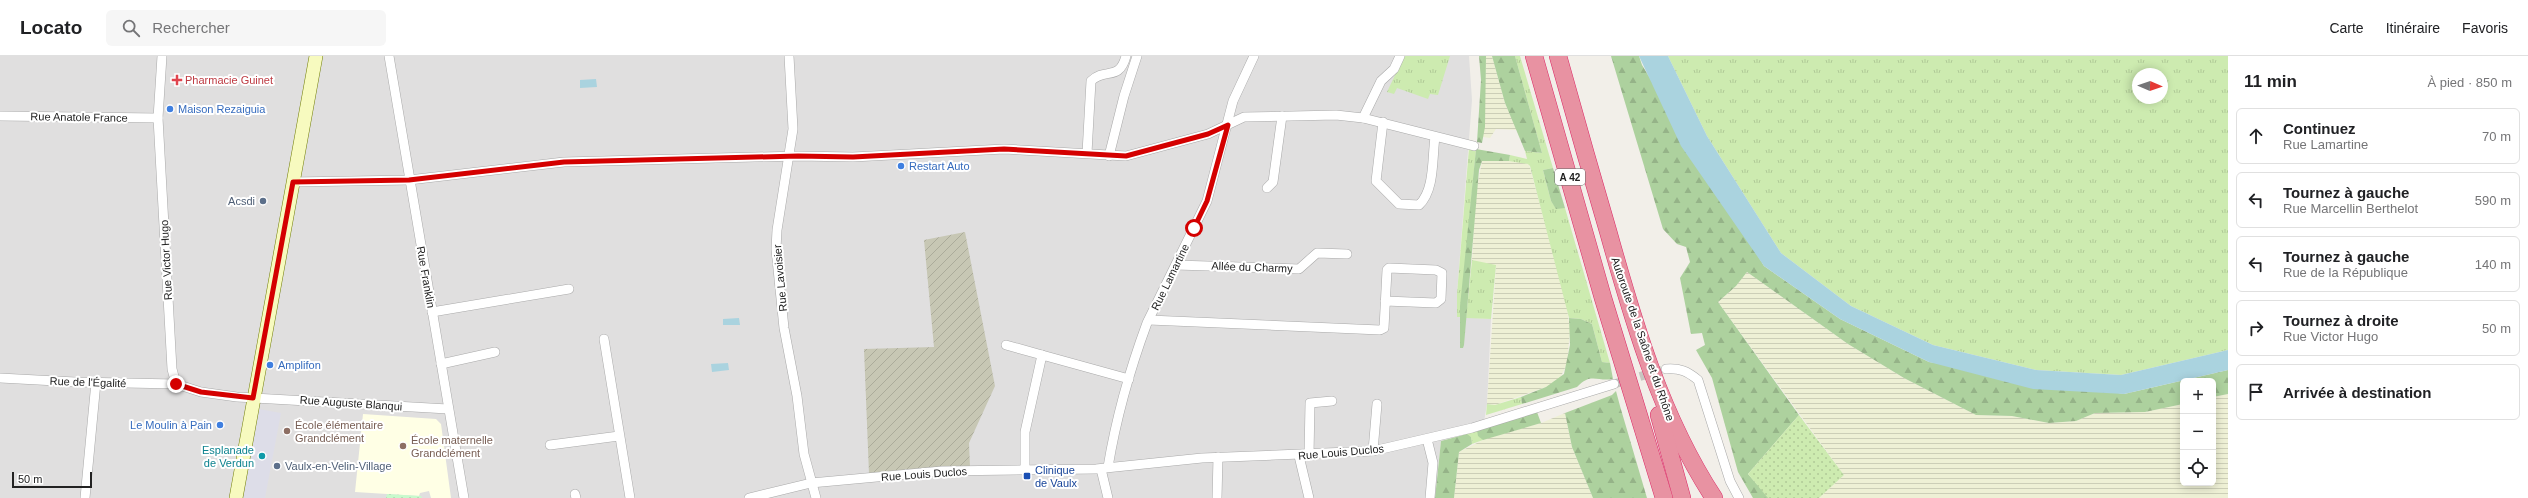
<!DOCTYPE html>
<html lang="fr">
<head>
<meta charset="utf-8">
<style>
  body { margin:0; font-family:Arial,sans-serif; background:#f6f6f6; color:#202124 }
  .controls { position:absolute; right:12px; bottom:12px; display:grid; overflow:hidden; border-radius:6px; box-shadow:0 2px 10px #0003 }
  .controls button { width:36px; height:36px; display:grid; place-items:center; padding:0; border:0; border-bottom:1px solid #e0e0e0; background:#fff; color:#202124; font:20px sans-serif }
  .compass { position:absolute; left:2132px; top:12px; width:36px; height:36px; border-radius:50%; background:#fff; box-shadow:0 2px 10px #0003; rotate:92deg }
  .scale { position:absolute; left:12px; bottom:10px; width:80px; box-sizing:border-box; padding-left:4px; border:2px solid #222; border-top:0; font-size:11px; line-height:14px; white-space:nowrap; color:#222; -webkit-text-stroke:3px #fff; paint-order:stroke }
  .stop { position:absolute; width:12px; height:12px; margin:-9px; border:3px solid #d40000; border-radius:50%; background:#fff }
  .stop.end { background:#d40000; border-color:#fff; box-shadow:0 1px 4px #0008 }
  .list { margin:0; padding:0; list-style:none }
  h2 { display:flex; justify-content:space-between; align-items:center; height:52px; margin:0; padding:0 16px; font-size:17px }
  h2 small { font-size:13px; font-weight:400; color:#757577 }
  .list li { display:grid; grid-template-columns:26px 1fr auto; gap:12px; align-items:center; box-sizing:border-box; height:56px; margin:0 8px 8px; padding:0 8px; border:1px solid #e0e0e0; border-radius:6px }
  .list b { display:block; font-size:15px; white-space:nowrap }
  .list p { margin:0; font-size:13px; white-space:nowrap; color:#757577 }
  .list em { font-size:13px; font-style:normal; color:#757577 }
  .icon { flex:none; width:22px; height:22px; fill:none; stroke:currentColor; stroke-width:2; stroke-linecap:round; stroke-linejoin:round }
  .map { position:relative; flex:none; width:2228px; height:442px; overflow:hidden }
  header { display:flex; align-items:center; gap:24px; box-sizing:border-box; height:56px; padding:0 20px; background:#fff; border-bottom:1px solid #e0e0e0 }
  header strong { font-size:19px }
  nav { display:flex; gap:22px; margin-inline-start:auto; font-size:14px }
  .search { width:280px; height:36px; background:#f6f6f6; display:flex; align-items:center; gap:10px; box-sizing:border-box; padding:0 14px; border-radius:6px; color:#757577; font-size:15px }
  main { display:flex }
  aside { flex:1; background:#fff }
  .map>svg:first-child { display:block }
  .residential { fill:#e0dfdf }
  .education { fill:#ffffe5 }
  .construction { fill:url(#construction-furrows) }
  .farmland { fill:url(#farmland-rules) }
  .grass { fill:url(#grass-tufts); fill-rule:evenodd }
  .forest { fill:url(#forest-firs) }
  .park { fill:url(#park-dots) }
  .garden { fill:url(#garden-dots) }
  .plaza { fill:#dddde8 }
  .water { fill:#aad3df }
  .lines { fill:none; stroke-linecap:round; stroke-linejoin:round }
  .street-tunnel { stroke:#c8c6c1; stroke-width:9; stroke-dasharray:9 4.5; stroke-linecap:butt }
  .street-casing { stroke:#a9a9a9; stroke-width:10 }
  .secondary-casing { stroke:#707d05; stroke-width:14 }
  .highway-casing { stroke:#dc2a67; stroke-width:18 }
  .street { stroke:#fff; stroke-width:9 }
  .secondary { stroke:#f7fabf; stroke-width:13 }
  .highway { stroke:#e892a2; stroke-width:17 }
  .route { stroke:#d40000; stroke-width:5 }
  .health-dot { fill:#e0444e; stroke:#fff; stroke-width:1.5 }
  .shop-dot { fill:#3f7fe0; stroke:#fff; stroke-width:1.5 }
  .service-dot { fill:#5c6f8a; stroke:#fff; stroke-width:1.5 }
  .education-dot { fill:#8d6e63; stroke:#fff; stroke-width:1.5 }
  .culture-dot { fill:#0f9aa8; stroke:#fff; stroke-width:1.5 }
  .transit-dot { fill:#1a4fb4; stroke:#fff; stroke-width:1.5 }
  .labels { text-anchor:middle; stroke-width:4; stroke-linejoin:round; paint-order:stroke }
  .shield { fill:#fff; stroke:#646464; stroke-width:1 }
  .shield-label { font-size:10px; font-weight:bold; fill:#222 }
  .health-label { font-size:11px; fill:#be3a42; stroke:#fff; text-anchor:start }
  .shop-label { font-size:11px; fill:#366cbe; stroke:#fff; text-anchor:start }
  .street-label { font-size:11px; fill:#222; stroke:#fff }
  .service-label { font-size:11px; fill:#4e5e75; stroke:#fff; text-anchor:end }
  .education-label { font-size:11px; fill:#785e54; stroke:#fff; text-anchor:start }
  .culture-label { font-size:11px; fill:#0d838f; stroke:#fff; text-anchor:end }
  .transit-label { font-size:11px; fill:#164399; stroke:#fff; text-anchor:start }
</style>
</head>
<body>
<header>
<strong>Locato</strong>
<div class="search"><svg class="icon" aria-label="search" viewBox="0 0 24 24"><circle cx="10" cy="10" r="6"/><path d="M15 15l6 6"/></svg>Rechercher</div>
<nav><a>Carte</a><a>Itinéraire</a><a>Favoris</a></nav>
</header>
<main>
<div class="map">
<svg width="2228" height="442" viewBox="0 0 2228 442">
  <defs>
    <pattern id="construction-furrows" width="10" height="10" patternUnits="userSpaceOnUse"><rect width="10" height="10" fill="#c7c7b4"/><path d="M-1 1l2-2M0 10L10 0M9 11l2-2" fill="none" stroke="#abab9a"/></pattern>
    <pattern id="farmland-rules" width="6" height="5" patternUnits="userSpaceOnUse"><rect width="6" height="5" fill="#eef0d5"/><path d="M0 2.5h6" fill="none" stroke="#ccceb7"/></pattern>
    <pattern id="grass-tufts" width="24" height="20" patternUnits="userSpaceOnUse"><rect width="24" height="20" fill="#cdebb0"/><path d="M3 7l-1-3M5 7V3M7 7l1-3M15 17l-1-3M17 17v-4M19 17l1-3" fill="none" stroke="#b0c997"/></pattern>
    <pattern id="forest-firs" width="22" height="20" patternUnits="userSpaceOnUse"><rect width="22" height="20" fill="#add19e"/><path d="M5 1l3.5 6h-7zM16 11l3.5 6h-7z" fill="#95b388"/></pattern>
    <pattern id="park-dots" width="8" height="8" patternUnits="userSpaceOnUse"><rect width="8" height="8" fill="#c8facc"/><path d="M2 2h.1M6 6h.1" fill="none" stroke="#acd6af" stroke-width="1.8" stroke-linecap="round"/></pattern>
    <pattern id="garden-dots" width="8" height="8" patternUnits="userSpaceOnUse"><rect width="8" height="8" fill="#cdebb0"/><path d="M2 2h.1M6 6h.1" fill="none" stroke="#b0c997" stroke-width="1.8" stroke-linecap="round"/></pattern>
  </defs>
  <rect width="100%" height="100%" fill="#f2efe9"/>
  <polygon class="residential" points="0,0 1469,0 1472,44 1457,238 1457,261 1491,263 1487,348 1483,372 1441,385 1435,442 0,442"/>
  <polygon class="education" points="363,358 436,363 441,368 451,442 431,442 429,435 420,437 419,440 355,436"/>
  <polygon class="construction" points="965,176 995,330 969,387 970,411 869,418 864,293 934,291 924,184"/>
  <g class="farmland">
    <polygon points="1486,0 1492,0 1505,47 1517,74 1496,73 1490,82 1483,81"/>
    <polygon points="1482,105 1515,105 1529,108 1566,245 1570,274 1567,308 1560,322 1546,331 1495,349 1487,348 1496,210 1472,204 1476,137"/>
    <polygon points="1747,216 1848,288 1904,322 1976,359 2012,360 2049,367 2076,365 2095,357 2145,356 2183,348 2183,427 2213,427 2213,341 2228,338 2228,442 1819,442 1844,419 1718,246 1736,230"/>
    <polygon points="1565,357 1572,391 1593,442 1454,442 1459,396 1485,383 1541,367"/>
  </g>
  <g class="grass">
    <polygon points="1404,0 1450,0 1438,39 1430,38 1428,43 1397,32 1394,38 1387,36"/>
    <polygon points="1515,0 1520,0 1553,112 1543,114 1551,145 1556,152 1565,152 1610,307 1602,306 1592,268 1581,263 1569,262 1530,110 1528,108 1509,105 1510,99 1527,103 1525,95 1542,97"/>
    <path d="M 1668,0 L 2228,0 L 2228,294 L 2121,319 L 2036,314 L 1933,289 L 1851,250 L 1781,197 L 1707,80 ZM 2138,18 L 2162,18 L 2162,42 L 2138,42 Z"/>
    <polygon points="1469,92 1476,93 1460,261 1457,261 1457,238"/>
    <polygon points="1472,204 1496,209 1491,263 1466,262"/>
    <polygon points="1521,341 1522,348 1486,359 1487,348 1495,349"/>
    <polygon points="1477,374 1483,384 1472,388 1471,381 1461,379"/>
  </g>
  <g class="forest">
    <polygon points="1479,0 1486,0 1485,71 1482,87 1477,86 1481,24"/>
    <polygon points="1492,0 1515,0 1542,97 1525,95 1505,47"/>
    <polygon points="1611,0 1639,0 1642,9 1764,210 1840,263 1929,306 2124,338 2228,314 2228,338 2213,341 2213,325 2183,325 2183,348 2145,356 2095,357 2076,365 2049,367 2012,360 1976,359 1904,322 1848,288 1747,216 1736,230 1718,246 1799,359 1748,418 1769,442 1753,442 1738,416 1712,322 1696,294 1705,289 1702,277 1691,278 1680,222 1690,206 1686,191 1677,188 1663,173"/>
    <polygon points="1476,93 1510,99 1509,105 1482,105 1479,114 1464,289 1463,292 1460,292 1460,250"/>
    <polygon points="1553,112 1565,152 1556,153 1551,145 1543,114"/>
    <path d="M 1569,262 L 1581,263 L 1592,268 L 1602,306 L 1610,307 L 1613,323 C 1597,326 1591,316 1577,331 L 1522,348 L 1521,341 L 1546,331 L 1564,318 L 1570,289 Z"/>
    <polygon points="1616,335 1620,350 1647,442 1593,442 1572,391 1565,357 1612,339"/>
    <polygon points="1537,356 1541,367 1483,384 1478,380 1477,374"/>
    <polygon points="1467,378 1471,381 1472,388 1459,396 1454,442 1435,442 1441,385"/>
  </g>
  <polygon class="park" points="387,438 421,440 422,442 386,442"/>
  <polygon class="garden" points="1799,359 1844,419 1819,442 1768,442 1748,418"/>
  <polygon class="plaza" points="259,353 281,357 265,442 243,442"/>
  <g class="water">
    <polygon points="1639,0 1668,0 1707,80 1781,197 1851,250 1933,289 2036,314 2121,319 2228,294 2228,314 2124,338 2033,333 1929,306 1840,263 1764,210 1681,90"/>
    <polygon points="596,23 597,31 580,32 580,24"/>
    <polygon points="739,262 740,269 723,269 723,263"/>
    <polygon points="728,307 729,314 712,316 711,308"/>
  </g>
  <g class="lines">
    <polyline class="street-tunnel" points="1614,328 1666,313"/>
    <g class="street-casing">
      <g id="street">
        <polyline points="162,0 158,62 172,313 176,328"/>
        <polyline points="389,0 464,442"/>
        <polyline points="789,0 793,73 777,174 776,193 784,272 797,340 804,398 816,442"/>
        <polyline points="0,60 158,62"/>
        <polyline points="1363,62 1381,25 1394,13 1400,0"/>
        <path d="M 1383,66 L 1376,125 L 1399,148 L 1419,149 C 1435,134 1432,102 1435,81"/>
        <path d="M 1087,97 L 1091,25 C 1105,11 1119,26 1126,0"/>
        <polyline points="1109,100 1124,40 1137,0"/>
        <polyline points="293,126 409,124 564,106 798,100 853,101 1004,93 1126,100 1208,78 1244,61 1336,59 1363,62 1474,90"/>
        <polyline points="1267,132 1273,126 1282,60"/>
        <polyline points="1176,209 1299,213 1317,197 1347,198"/>
        <polyline points="432,256 569,233"/>
        <polyline points="1149,264 1380,274 1384,272 1387,214 1389,212 1436,214 1442,217 1441,243 1436,247 1385,245"/>
        <polyline points="604,283 630,442"/>
        <polyline points="1006,289 1042,299"/>
        <polyline points="441,308 495,296"/>
        <path d="M 1666,313 C 1680,312 1687,315 1698,324 L 1730,425 L 1739,442"/>
        <polyline points="0,322 75,326 176,328 201,336 237,341 448,353"/>
        <polyline points="1427,383 1433,407 1430,442"/>
        <polyline points="550,389 619,380"/>
        <polyline points="1373,395 1377,348"/>
        <polyline points="1309,399 1310,347 1332,345"/>
        <polyline points="1299,400 1309,442"/>
        <path d="M 1108,411 C 1116,363 1130,313 1147,267 L 1207,145 L 1233,45 L 1254,0"/>
        <polyline points="1101,413 1108,442"/>
        <polyline points="1025,415 1025,376 1042,299 1129,323"/>
        <polyline points="575,438 576,442"/>
        <polyline points="85,442 96,326"/>
        <polyline points="749,442 811,427 942,415 1096,413 1202,402 1373,395 1472,372 1614,328"/>
        <polyline points="1217,442 1218,401"/>
      </g>
    </g>
    <g class="secondary-casing">
      <polyline id="secondary" points="236,442 316,0"/>
    </g>
    <g class="highway-casing">
      <g id="highway">
        <polyline points="1534,0 1603,242 1664,442"/>
        <path d="M 1558,0 C 1574,58 1591,117 1608,175 C 1634,268 1661,361 1714,442"/>
        <polyline points="1659,359 1682,442"/>
      </g>
    </g>
    <use href="#street" class="street"/>
    <use href="#secondary" class="secondary"/>
    <use href="#highway" class="highway"/>
  </g>
  <g class="lines">
    <polyline class="route" points="176,328 201,336 253,342 293,126 409,124 564,106 798,100 853,101 1004,93 1126,100 1208,78 1228,69 1207,145 1194,172"/>
  </g>
  <path class="health-dot" d="M175 18h4v4h4v4h-4v4h-4v-4h-4v-4h4z"/>
  <g class="shop-dot">
    <circle cx="170" cy="53" r="4"/>
    <circle cx="901" cy="110" r="4"/>
    <circle cx="270" cy="309" r="4"/>
    <circle cx="220" cy="369" r="4"/>
  </g>
  <g class="service-dot">
    <circle cx="263" cy="145" r="4"/>
    <circle cx="277" cy="410" r="4"/>
  </g>
  <g class="education-dot">
    <circle cx="287" cy="375" r="4"/>
    <circle cx="403" cy="390" r="4"/>
  </g>
  <circle class="culture-dot" cx="262" cy="400" r="4"/>
  <rect class="transit-dot" x="1023" y="416" width="8" height="8" rx="2"/>
  <g class="labels">
    <rect class="shield" x="1555" y="113" width="30" height="16" rx="3"/>
    <g class="shield-label">
      <text x="1570" y="125">A 42</text>
    </g>
    <g class="health-label">
      <text x="185" y="28">Pharmacie Guinet</text>
    </g>
    <g class="shop-label">
      <text x="178" y="57">Maison Rezaiguia</text>
      <text x="909" y="114">Restart Auto</text>
      <text x="278" y="313">Amplifon</text>
      <text x="212" y="373" text-anchor="end">Le Moulin à Pain</text>
    </g>
    <g class="street-label">
      <text transform="translate(79 61) rotate(1)" y="4">Rue Anatole France</text>
      <text transform="translate(166 204) rotate(-93)" y="4">Rue Victor Hugo</text>
      <text transform="translate(1252 211) rotate(2)" y="4">Allée du Charmy</text>
      <text transform="translate(426 221) rotate(80)" y="4">Rue Franklin</text>
      <text transform="translate(1170 221) rotate(-64)" y="4">Rue Lamartine</text>
      <text transform="translate(780 222) rotate(-95)" y="4">Rue Lavoisier</text>
      <text transform="translate(1643 283) rotate(71)" y="4">Autoroute de la Saône et du Rhône</text>
      <text transform="translate(88 326) rotate(2)" y="4">Rue de l'Égalité</text>
      <text transform="translate(351 347) rotate(4)" y="4">Rue Auguste Blanqui</text>
      <text transform="translate(1341 396) rotate(-5)" y="4">Rue Louis Duclos</text>
      <text transform="translate(924 418) rotate(-4)" y="4">Rue Louis Duclos</text>
    </g>
    <g class="service-label">
      <text x="255" y="149">Acsdi</text>
      <text x="285" y="414" text-anchor="start">Vaulx-en-Velin-Village</text>
    </g>
    <g class="education-label">
      <text x="295" y="373">École élémentaire<tspan x="295" dy="13">Grandclément</tspan></text>
      <text x="411" y="388">École maternelle<tspan x="411" dy="13">Grandclément</tspan></text>
    </g>
    <g class="culture-label">
      <text x="254" y="398">Esplanade<tspan x="254" dy="13">de Verdun</tspan></text>
    </g>
    <g class="transit-label">
      <text x="1035" y="418">Clinique<tspan x="1035" dy="13">de Vaulx</tspan></text>
    </g>
  </g>
</svg>
<div class="controls">
<button>+</button>
<button>−</button>
<button><svg class="icon" aria-label="locate" viewBox="0 0 24 24"><circle cx="12" cy="12" r="6"/><path d="M12 2v4M12 18v4M2 12h4M18 12h4"/></svg></button>
</div>
<svg class="compass" viewBox="-18 -18 36 36"><path d="M0-13l5 13h-10z" fill="#e53935"/><path d="M0 13l5-13h-10z" fill="#757577"/></svg>
<div class="scale">50 m</div>
<div class="stop" style="left:1194px;top:172px"></div>
<div class="stop end" style="left:176px;top:328px"></div>
</div>
<aside>
<h2>11 min<small>À pied · 850 m</small></h2>
<ul class="list">
<li><svg class="icon" aria-label="ahead" viewBox="0 0 24 24"><path d="M12 20V5M6 11l6-6 6 6"/></svg><div><b>Continuez</b><p>Rue Lamartine</p></div><em>70 m</em></li>
<li><svg class="icon" aria-label="left" viewBox="0 0 24 24"><path d="M17 20v-9H6M10 6l-5 5 5 5"/></svg><div><b>Tournez à gauche</b><p>Rue Marcellin Berthelot</p></div><em>590 m</em></li>
<li><svg class="icon" aria-label="left" viewBox="0 0 24 24"><path d="M17 20v-9H6M10 6l-5 5 5 5"/></svg><div><b>Tournez à gauche</b><p>Rue de la République</p></div><em>140 m</em></li>
<li><svg class="icon" aria-label="right" viewBox="0 0 24 24"><path d="M7 20v-9h11M14 6l5 5-5 5"/></svg><div><b>Tournez à droite</b><p>Rue Victor Hugo</p></div><em>50 m</em></li>
<li><svg class="icon" aria-label="arrive" viewBox="0 0 24 24"><path d="M6 21V4h12l-3 4 3 4H6"/></svg><div><b>Arrivée à destination</b></div></li>
</ul>
</aside>
</main>
</body>
</html>
